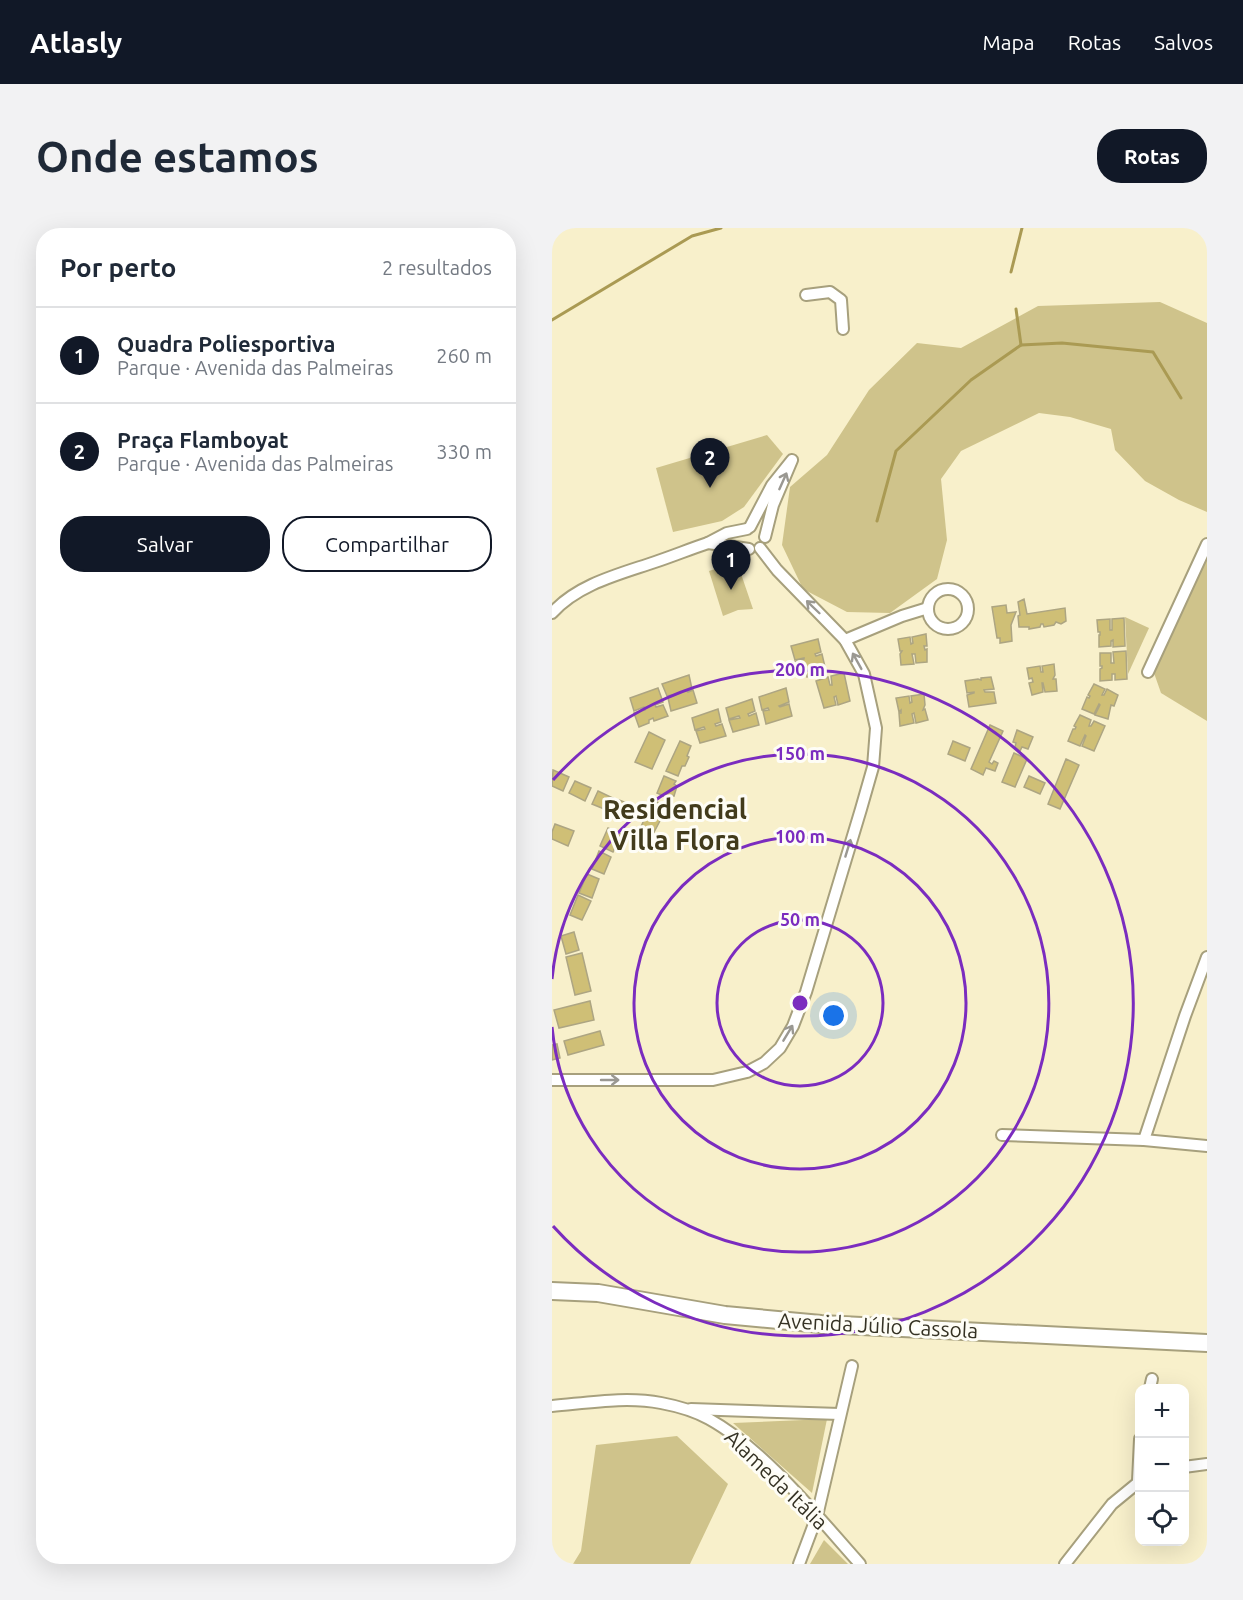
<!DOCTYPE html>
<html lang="pt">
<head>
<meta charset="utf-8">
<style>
  body { margin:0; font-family:Ubuntu,sans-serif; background:#f2f2f3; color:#1f2937 }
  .controls { position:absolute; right:18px; bottom:18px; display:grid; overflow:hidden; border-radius:12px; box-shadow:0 6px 24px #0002 }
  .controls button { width:54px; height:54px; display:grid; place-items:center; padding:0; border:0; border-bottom:2px solid #e0e1e3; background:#fff; color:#1f2937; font:30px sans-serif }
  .you { position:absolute; left:282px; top:788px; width:21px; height:21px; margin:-15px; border:4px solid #fff; border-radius:50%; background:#1a73e8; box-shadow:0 0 0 9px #1a73e833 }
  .badge { display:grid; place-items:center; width:39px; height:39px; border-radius:50%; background:#111827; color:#fff; font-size:20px; font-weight:700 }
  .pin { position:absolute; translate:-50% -50px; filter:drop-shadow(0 2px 3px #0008) }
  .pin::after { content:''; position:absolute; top:32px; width:21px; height:18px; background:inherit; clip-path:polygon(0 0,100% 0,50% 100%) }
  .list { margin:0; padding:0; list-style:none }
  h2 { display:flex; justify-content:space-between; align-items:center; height:78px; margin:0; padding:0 24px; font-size:26px }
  h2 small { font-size:20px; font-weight:400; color:#747a83 }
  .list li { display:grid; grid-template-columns:39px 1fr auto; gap:18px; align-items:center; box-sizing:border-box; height:96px; padding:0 24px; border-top:2px solid #e0e1e3 }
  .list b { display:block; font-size:22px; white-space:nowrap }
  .list p { margin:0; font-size:20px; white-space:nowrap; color:#747a83 }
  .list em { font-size:20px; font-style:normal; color:#747a83 }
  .actions { display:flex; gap:12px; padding:18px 24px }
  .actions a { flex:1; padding:14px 0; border:2px solid #111827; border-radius:24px; text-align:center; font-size:21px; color:#111827 }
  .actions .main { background:#111827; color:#fff }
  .icon { flex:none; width:33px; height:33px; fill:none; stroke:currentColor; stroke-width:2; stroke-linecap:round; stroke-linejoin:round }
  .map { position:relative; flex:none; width:655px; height:1336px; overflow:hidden; border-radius:24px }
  header { display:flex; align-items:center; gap:36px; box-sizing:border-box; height:84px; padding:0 30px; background:#111827; color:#fff }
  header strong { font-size:28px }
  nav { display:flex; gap:33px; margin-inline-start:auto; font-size:21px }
  .intro { display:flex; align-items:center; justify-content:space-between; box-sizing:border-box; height:144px; padding:0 36px }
  h1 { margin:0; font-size:42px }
  .button { padding:15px 27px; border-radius:24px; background:#111827; color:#fff; font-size:21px; font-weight:700 }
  main { display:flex; gap:36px; padding:0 36px }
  aside { flex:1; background:#fff; border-radius:24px; box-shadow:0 6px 24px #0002 }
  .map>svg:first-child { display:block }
  .green { fill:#cfc38b }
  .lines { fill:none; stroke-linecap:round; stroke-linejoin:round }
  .stream { stroke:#aa9a53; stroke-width:3 }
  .building { fill:#cfbf76; stroke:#ada582; stroke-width:1.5 }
  .street-casing { stroke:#a7a07d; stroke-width:14 }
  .secondary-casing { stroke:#a7a07d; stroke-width:20 }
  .street { stroke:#fff; stroke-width:10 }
  .secondary { stroke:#fff; stroke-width:16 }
  .oneway { stroke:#9a9892 }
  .ring { fill:none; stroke:#7b2cbf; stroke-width:3 }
  .labels { text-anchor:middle; stroke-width:6; stroke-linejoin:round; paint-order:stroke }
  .street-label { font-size:21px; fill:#353224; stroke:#fefdf6 }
  .district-label { font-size:27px; font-weight:bold; fill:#423b1c; stroke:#fefdf6 }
  .centre { fill:#7b2cbf; stroke:#fefdf6; stroke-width:3 }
  .ring-label { font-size:18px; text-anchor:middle; font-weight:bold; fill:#7b2cbf; stroke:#fefdf6; stroke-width:6; stroke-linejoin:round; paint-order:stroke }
</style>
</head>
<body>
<header>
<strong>Atlasly</strong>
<nav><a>Mapa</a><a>Rotas</a><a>Salvos</a></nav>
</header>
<div class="intro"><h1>Onde estamos</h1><a class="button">Rotas</a></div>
<main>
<aside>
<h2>Por perto<small>2 resultados</small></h2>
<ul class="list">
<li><span class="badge">1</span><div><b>Quadra Poliesportiva</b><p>Parque · Avenida das Palmeiras</p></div><em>260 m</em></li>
<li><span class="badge">2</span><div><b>Praça Flamboyat</b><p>Parque · Avenida das Palmeiras</p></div><em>330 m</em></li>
</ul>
<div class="actions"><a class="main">Salvar</a><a>Compartilhar</a></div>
</aside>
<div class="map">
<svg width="655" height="1336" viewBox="0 0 655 1336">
  <rect width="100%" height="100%" fill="#f8f0cb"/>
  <g class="green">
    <polygon points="608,74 655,95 655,284 627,272 593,253 563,222 559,201 518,189 487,185 409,223 389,251 395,312 385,351 338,385 295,384 251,361 230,317 238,259 275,227 317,162 365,115 409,120 486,78"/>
    <polygon points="215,207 231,226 192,279 170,293 121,304 104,240"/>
    <polygon points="655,322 655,493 609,465 602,445 620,400"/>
    <polygon points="185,334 201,381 186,382 171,388 157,343"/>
    <polygon points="573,389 597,400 576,446"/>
    <polygon points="275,1191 260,1265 181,1195"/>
    <polygon points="125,1208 176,1256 138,1336 21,1336 29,1323 44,1217"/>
    <polygon points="272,1312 296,1336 258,1336"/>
  </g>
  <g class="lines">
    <g class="stream">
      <polyline points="459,44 470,0"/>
      <polyline points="464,81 469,117"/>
      <polyline points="0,92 140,8 169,0"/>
      <polyline points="325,293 344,223 419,152 469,117 510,115 601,124 629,170"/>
    </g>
  </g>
  <g class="building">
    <polygon points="472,371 475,386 513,380 514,393 509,396 504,394 502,397 492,399 491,396 489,396 488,399 477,401 477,399 467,399 466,388 468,387 466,374"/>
    <polygon points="454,377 455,385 464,384 459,397 460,413 448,415 448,410 445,410 440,379"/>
    <polygon points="572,390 573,418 561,419 561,412 559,413 559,418 547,419 547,407 548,407 548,404 546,404 545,392 558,391 558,402 560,402 560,391"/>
    <polygon points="374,406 375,418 372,418 373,422 375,421 375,434 364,435 363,426 360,426 362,436 349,437 348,426 350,423 348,423 346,411 358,409 359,416 361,415 360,409"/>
    <polygon points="266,411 269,424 263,426 264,428 270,426 273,439 262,442 263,446 255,449 254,444 247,446 243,434 252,431 252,430 243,432 239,418"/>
    <polygon points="574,423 575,451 563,452 563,446 560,446 560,452 548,453 548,441 550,440 550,438 548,438 548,425 559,425 559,435 562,435 561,424"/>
    <polygon points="502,436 503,447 501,451 504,451 505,463 493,464 491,455 490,455 491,464 480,467 477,455 481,454 480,450 477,451 475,440 488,438 489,444 491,444 490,438"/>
    <polygon points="292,445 298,473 286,477 284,468 282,469 284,477 272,480 264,453 276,449 278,457 280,457 279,448"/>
    <polygon points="137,447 140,461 135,463 136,464 141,462 145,475 119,483 116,470 125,466 115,468 110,456"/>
    <polygon points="439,449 442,461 432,462 433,464 442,464 444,475 417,479 415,467 422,465 422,464 415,465 413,453 426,451 429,452 429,450"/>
    <polygon points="542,456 553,461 550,467 552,467 555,461 566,467 562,478 559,477 556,491 543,487 548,477 547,476 542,486 530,481 535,469 537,470 538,468 536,467"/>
    <polygon points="106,460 111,474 103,477 104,479 111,477 116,488 102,493 101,490 97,492 97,495 87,499 82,485 93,482 92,479 82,483 78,470"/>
    <polygon points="234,460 237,474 227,478 228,479 237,476 240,488 214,496 211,483 217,482 216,480 210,482 207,469"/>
    <polygon points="372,466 373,477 371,482 373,481 376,492 364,495 362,485 360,486 362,495 348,498 347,485 349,485 349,482 347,484 344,470 357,468 358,475 360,474 359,468"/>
    <polygon points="200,471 203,483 196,486 197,488 204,485 207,497 181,504 177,492 188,490 187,488 177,491 174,480"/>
    <polygon points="166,481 169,494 163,496 164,498 170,496 174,508 148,515 144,503 153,501 152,499 143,502 140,490"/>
    <polygon points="528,487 539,492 537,498 539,498 542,493 553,498 542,523 530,518 534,508 533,507 528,518 516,513 521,501 523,501 524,499 522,498"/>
    <polygon points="438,497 451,503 437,534 440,536 442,533 446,535 443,543 434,540 431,547 419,541"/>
    <polygon points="465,502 481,509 476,521 470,519 468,523 463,519 464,515 461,514"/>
    <polygon points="97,504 113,512 100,541 83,534"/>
    <polygon points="128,513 139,518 135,528 137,529 133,538 130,538 126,548 114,543"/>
    <polygon points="401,513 418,520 413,533 396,526"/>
    <polygon points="462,525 475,531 463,559 450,554"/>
    <polygon points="514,531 527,537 508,581 496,576"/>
    <polygon points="1,542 17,549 11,563 0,558"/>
    <polygon points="112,548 124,553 122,556 125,558 122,568 118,567 117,570 105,565"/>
    <polygon points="477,548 493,555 488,566 472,559"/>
    <polygon points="23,553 39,560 33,573 17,565"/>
    <polygon points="46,563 63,571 57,583 40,576"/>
    <polygon points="67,572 82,578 76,592 61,585"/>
    <polygon points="101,572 113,578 108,587 110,589 100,608 87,603"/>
    <polygon points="3,596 22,603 16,618 0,611 0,604"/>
    <polygon points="56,600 69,606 61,624 48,618"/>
    <polygon points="47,623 59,629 52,646 40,641"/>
    <polygon points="35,646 47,651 40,670 27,665"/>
    <polygon points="26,667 39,673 30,692 18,687"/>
    <polygon points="22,704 27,722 14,726 9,708"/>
    <polygon points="30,725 39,763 23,767 14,729"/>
    <polygon points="38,773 42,792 7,800 2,782"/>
    <polygon points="48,803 52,817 16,827 12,813"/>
    <polygon points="5,816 8,830 0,832 0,817"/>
  </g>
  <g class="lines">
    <g class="street-casing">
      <g id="street">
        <polyline points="254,67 278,64 289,72 291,101"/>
        <polyline points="198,299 220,257 240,232 221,277 213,309"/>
        <polyline points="195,301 175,305 156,315 197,321"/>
        <circle cx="396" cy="381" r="20"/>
        <path d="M 0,385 C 26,356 68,346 103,334 C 121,328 138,321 156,315"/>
        <polyline points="293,412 350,388 376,380"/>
        <polyline points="596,444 655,316"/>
        <polyline points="0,852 161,852 195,844 212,835 228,820 241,798 254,764 309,581 321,539 324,500 312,446 293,412 225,342 208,320"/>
        <polyline points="450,907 592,912 655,918"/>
        <polyline points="592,912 633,788 655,729"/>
        <polyline points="598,1160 600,1151"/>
        <path d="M 0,1178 C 35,1175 74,1168 109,1175 C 125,1178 143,1183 157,1191 C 213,1222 265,1288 308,1336"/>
        <polyline points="139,1181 288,1186"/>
        <polyline points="632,1239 655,1236"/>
        <polyline points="586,1253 588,1211"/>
        <polyline points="247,1336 265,1288 300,1138"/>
        <polyline points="513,1336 560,1276 588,1253"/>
      </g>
    </g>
    <g class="secondary-casing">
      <polyline id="secondary" points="0,1063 46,1065 173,1087 269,1096 655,1115"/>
    </g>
    <use href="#street" class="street"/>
    <use href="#secondary" class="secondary"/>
  </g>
  <defs><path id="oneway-shaft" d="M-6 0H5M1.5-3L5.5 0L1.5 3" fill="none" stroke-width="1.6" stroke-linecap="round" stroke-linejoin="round" transform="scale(1.5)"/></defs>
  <g class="oneway">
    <use href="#oneway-shaft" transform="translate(231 253) rotate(-66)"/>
    <use href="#oneway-shaft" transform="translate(261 379) rotate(-136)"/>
    <use href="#oneway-shaft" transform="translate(305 433) rotate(-119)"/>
    <use href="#oneway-shaft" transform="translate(296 620) rotate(-73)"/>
    <use href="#oneway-shaft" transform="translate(236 805) rotate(-59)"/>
    <use href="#oneway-shaft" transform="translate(58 852)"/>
  </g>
  <g class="ring">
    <circle cx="248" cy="775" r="83"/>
    <circle cx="248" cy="775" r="166"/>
    <path d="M0 751A249 249 0 1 1 0 799"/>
    <path d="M1 552A333 333 0 1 1 1 998"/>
  </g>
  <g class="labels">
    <g class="street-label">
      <text transform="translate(326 1098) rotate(3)" y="7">Avenida Júlio Cassola</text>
      <text transform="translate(224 1252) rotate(44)" y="7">Alameda Itália</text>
    </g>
    <g class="district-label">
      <text x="123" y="591">Residencial<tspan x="123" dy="31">Villa Flora</tspan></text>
    </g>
  </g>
  <circle cx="248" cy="775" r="9" class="centre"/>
  <g class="ring-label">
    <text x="248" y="448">200 m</text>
    <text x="248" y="532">150 m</text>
    <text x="248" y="615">100 m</text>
    <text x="248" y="698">50 m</text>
  </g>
</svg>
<div class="controls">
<button>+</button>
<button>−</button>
<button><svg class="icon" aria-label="locate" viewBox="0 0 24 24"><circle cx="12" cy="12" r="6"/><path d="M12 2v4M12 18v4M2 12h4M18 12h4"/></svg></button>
</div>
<div class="you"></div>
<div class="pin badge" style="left:179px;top:362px">1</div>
<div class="pin badge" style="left:158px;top:260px">2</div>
</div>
</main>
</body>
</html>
